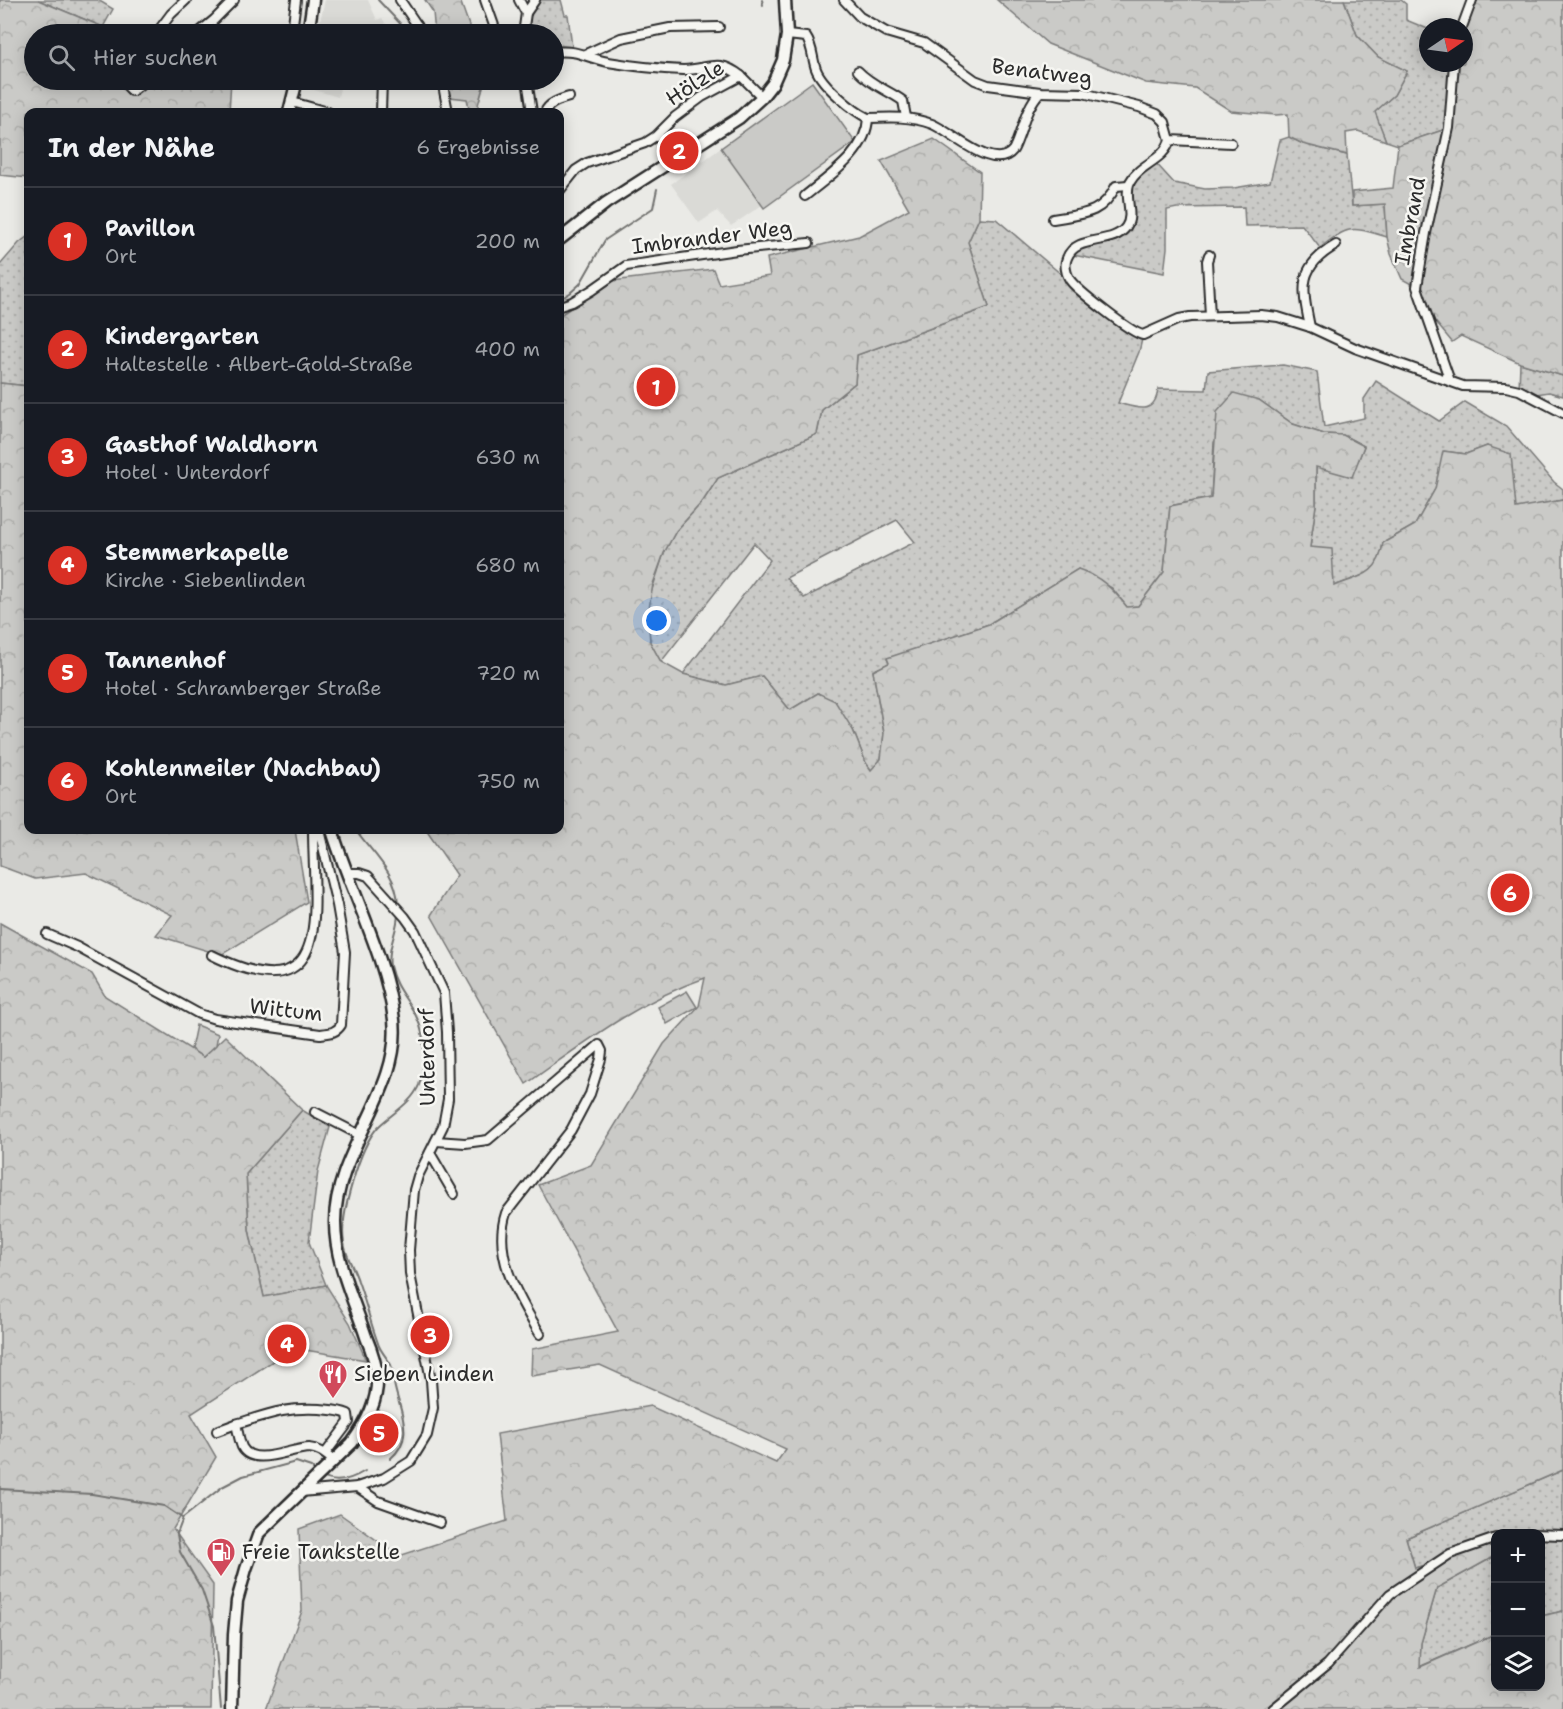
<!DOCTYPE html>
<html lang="de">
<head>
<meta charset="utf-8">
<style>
  body { margin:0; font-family:"Shantell Sans",sans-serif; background:#20242c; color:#f1f3f6 }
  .controls { position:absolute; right:18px; bottom:18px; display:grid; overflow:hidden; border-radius:12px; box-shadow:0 3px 15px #0003 }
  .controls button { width:54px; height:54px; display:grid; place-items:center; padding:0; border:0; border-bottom:2px solid #363941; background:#171b24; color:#f1f3f6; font:30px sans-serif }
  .compass { position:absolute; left:1419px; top:18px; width:54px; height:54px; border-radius:50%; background:#171b24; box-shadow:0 3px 15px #0003; rotate:77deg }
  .you { position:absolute; left:657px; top:621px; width:21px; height:21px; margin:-15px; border:4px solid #fff; border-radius:50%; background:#1a73e8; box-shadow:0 0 0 9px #1a73e833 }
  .badge { display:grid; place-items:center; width:39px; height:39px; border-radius:50%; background:#d93025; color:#fff; font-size:20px; font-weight:700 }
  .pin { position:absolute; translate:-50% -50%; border:3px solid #fff; box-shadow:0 2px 6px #0006 }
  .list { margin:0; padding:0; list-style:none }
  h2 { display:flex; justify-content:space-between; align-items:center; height:78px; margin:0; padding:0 24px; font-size:26px }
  h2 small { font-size:20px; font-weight:400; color:#9ea1a6 }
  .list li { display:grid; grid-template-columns:39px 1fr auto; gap:18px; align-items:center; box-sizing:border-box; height:108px; padding:0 24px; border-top:2px solid #363941 }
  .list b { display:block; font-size:22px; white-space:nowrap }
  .list p { margin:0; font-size:20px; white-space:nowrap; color:#9ea1a6 }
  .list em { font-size:20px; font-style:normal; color:#9ea1a6 }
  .icon { flex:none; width:33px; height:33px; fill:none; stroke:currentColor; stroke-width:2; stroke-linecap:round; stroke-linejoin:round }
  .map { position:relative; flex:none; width:1563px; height:1709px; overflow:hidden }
  .search { position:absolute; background:#171b24; box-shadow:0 3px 15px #0003; left:24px; top:24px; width:540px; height:66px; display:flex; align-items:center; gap:15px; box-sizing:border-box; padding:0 21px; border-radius:33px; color:#9ea1a6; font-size:22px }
  .panel { position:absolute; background:#171b24; box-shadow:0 3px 15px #0003; left:24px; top:108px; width:540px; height:726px; border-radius:12px }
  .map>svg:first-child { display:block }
  .built { fill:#dadad6 }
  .grass { fill:url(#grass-dots); stroke:#7a7a79; stroke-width:1.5; fill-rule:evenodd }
  .forest { fill:url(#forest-crowns); stroke:#7a7a79; stroke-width:1.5 }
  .park { fill:#cacac7; stroke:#7a7a79; stroke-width:1.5 }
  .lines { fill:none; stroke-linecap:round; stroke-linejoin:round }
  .stream { stroke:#727270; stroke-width:2 }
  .street-casing { stroke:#2b2b2b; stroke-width:12 }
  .secondary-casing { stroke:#2b2b2b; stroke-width:15 }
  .street { stroke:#f6f6f2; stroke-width:8 }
  .secondary { stroke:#f6f6f2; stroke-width:10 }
  .labels { text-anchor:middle; stroke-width:5; stroke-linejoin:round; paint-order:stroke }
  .street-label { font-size:21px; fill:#2b2b2b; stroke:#f6f6f2 }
  .poi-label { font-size:21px; fill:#2b2b2b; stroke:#f6f6f2; text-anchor:start }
</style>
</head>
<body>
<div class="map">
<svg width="1563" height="1709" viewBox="0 0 1563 1709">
  <defs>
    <pattern id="grass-dots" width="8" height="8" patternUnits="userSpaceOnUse" patternTransform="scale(1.5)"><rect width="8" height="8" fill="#cacac7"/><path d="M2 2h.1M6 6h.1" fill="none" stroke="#aeaeab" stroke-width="1.8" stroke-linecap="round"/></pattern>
    <pattern id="forest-crowns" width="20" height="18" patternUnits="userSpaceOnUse" patternTransform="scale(1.5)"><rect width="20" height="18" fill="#cacac7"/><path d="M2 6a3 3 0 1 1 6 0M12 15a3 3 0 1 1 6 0" fill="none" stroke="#aeaeab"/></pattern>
  </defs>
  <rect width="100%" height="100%" fill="#eaeae6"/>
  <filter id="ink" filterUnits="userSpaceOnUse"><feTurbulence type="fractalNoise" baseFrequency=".0167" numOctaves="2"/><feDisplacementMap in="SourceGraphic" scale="12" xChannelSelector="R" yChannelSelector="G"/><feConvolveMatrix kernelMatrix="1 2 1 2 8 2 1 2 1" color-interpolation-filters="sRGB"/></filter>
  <g filter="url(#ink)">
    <g class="built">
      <polygon points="325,0 368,0 377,20 382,18 392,34 317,34"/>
      <polygon points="318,80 342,80 338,97 311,89"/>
      <polygon points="721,148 762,205 731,226 717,211 699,223 671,184"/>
    </g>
    <g class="grass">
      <polygon points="38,0 98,0 113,9 103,27"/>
      <polygon points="539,0 561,0 565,15 568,15 572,47 558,46 557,40 554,40 554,34 525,34 529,11"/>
      <polygon points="1344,0 1401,0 1406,4 1406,20 1428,29 1428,63 1454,63 1449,128 1398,145 1386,141 1374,112 1394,95 1407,71 1378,57 1357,35"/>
      <path d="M 1289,137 L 1303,144 L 1347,155 L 1352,206 L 1385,204 L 1387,237 C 1351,227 1350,224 1320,248 L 1302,225 L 1245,226 L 1244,207 L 1177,208 L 1167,210 L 1167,248 L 1164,273 L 1068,254 L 1126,228 L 1128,185 L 1154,161 L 1174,183 L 1205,189 L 1234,188 L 1270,182 L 1280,140 Z"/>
      <path d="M 979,218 L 996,219 L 1075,286 L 1143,335 L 1139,352 L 1118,403 C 1137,408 1155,416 1158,389 L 1206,390 L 1208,371 L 1283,365 L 1317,372 L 1324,427 L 1364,418 L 1364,399 L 1376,381 L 1439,421 L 1465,402 L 1506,426 L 1554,482 L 1563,489 L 1563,500 L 1516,509 L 1487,446 L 1466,454 L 1444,451 L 1435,489 L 1415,525 L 1383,543 C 1379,576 1361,575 1334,586 L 1310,547 L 1316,505 L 1316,467 L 1358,461 L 1364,446 L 1343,435 L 1324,434 L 1293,424 L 1259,400 L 1214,442 L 1211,498 L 1170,506 L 1164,572 L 1138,606 L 1127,607 L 1112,588 L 1078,569 L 989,624 L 887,659 L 889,663 L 873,671 L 884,733 L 881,759 L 872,771 L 866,763 L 853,730 L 818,693 L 790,710 L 762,676 L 726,685 L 683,674 L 770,560 L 754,543 L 661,662 L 650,642 L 648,615 L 649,599 L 664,553 L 676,531 L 703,501 L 718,478 L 817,434 L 822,410 L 855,383 L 857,355 L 989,307 L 968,242 ZM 897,520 L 915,542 L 804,598 L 786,578 Z"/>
      <polygon points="28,236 28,386 0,383 0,265 19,243"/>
      <polygon points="1520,363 1563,376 1563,396 1549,392 1530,395 1519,390"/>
      <polygon points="302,1110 330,1127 318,1171 309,1242 326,1285 264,1297 249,1230 246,1174"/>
      <polygon points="1563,1470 1563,1611 1541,1616 1540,1534 1496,1534 1495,1543 1415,1568 1406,1538"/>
      <polygon points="1495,1556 1495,1634 1419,1667 1421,1643 1437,1588"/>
    </g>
    <g class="forest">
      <polygon points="0,0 38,0 103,27 111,34 34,34 34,80 231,80 229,112 28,112 28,178 0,175"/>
      <polygon points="425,0 460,0 472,34 435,34 433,12"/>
      <polygon points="997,0 1344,0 1357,35 1378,57 1407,71 1394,95 1375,112 1386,141 1358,131 1346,133 1347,155 1303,144 1289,137 1288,114 1276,115 1231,111 1195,88 1146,83 1048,44"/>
      <polygon points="1472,0 1563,0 1563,376 1520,363 1461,336 1452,342 1433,319 1417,287 1402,279 1391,254 1387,237 1385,204 1352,206 1352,192 1393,188 1398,145 1449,128 1454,63 1464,63 1464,27"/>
      <polygon points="447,80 485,80 478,105 478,112 470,112 467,99 450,97"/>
      <path d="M 934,139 L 980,172 L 979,218 L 968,242 L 989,307 L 857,355 L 855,383 L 822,410 L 817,434 L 718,478 L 703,501 L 676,531 L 664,553 L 653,584 L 648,615 L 650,642 L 661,662 L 683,674 L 726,685 L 762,676 L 790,710 L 818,693 L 835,701 L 853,730 L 866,763 L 871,770 L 881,759 L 884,733 L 873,671 L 889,663 L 887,658 L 989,624 L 1078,569 C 1100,576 1113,589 1127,607 L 1138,606 L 1164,572 L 1170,506 L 1211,498 L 1217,412 L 1234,393 L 1259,400 L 1293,424 L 1324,434 L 1343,435 L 1364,446 L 1352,477 L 1316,467 L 1316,505 L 1310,547 L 1332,549 L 1334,586 C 1361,576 1379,575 1383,543 L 1415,525 L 1435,489 L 1443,451 L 1466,454 L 1487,446 L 1511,454 L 1516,508 L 1563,500 L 1563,1470 L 1406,1538 L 1415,1568 L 1495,1543 L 1495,1556 L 1437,1588 L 1421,1643 L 1420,1667 L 1495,1634 L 1496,1686 L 1540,1686 L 1541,1616 L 1563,1611 L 1563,1709 L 266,1709 L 302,1611 L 299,1529 L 340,1514 L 399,1556 L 507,1521 L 497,1434 L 650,1406 L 776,1463 L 786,1449 L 600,1365 L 531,1376 L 532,1349 L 618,1332 L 538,1185 L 591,1165 L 664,1044 L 699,1006 L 705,978 C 638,1001 583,1044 526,1084 L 431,915 L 457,875 L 426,830 L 560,830 L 560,315 L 612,281 L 713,269 L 719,284 L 770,276 L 767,258 L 859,236 L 909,209 L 881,161 Z"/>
      <polygon points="0,383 28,386 28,830 295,830 307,902 221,955 156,935 172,915 86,873 35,879 0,866"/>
      <polygon points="0,923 92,974 105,996 203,1057 225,1036 302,1110 246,1174 249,1230 264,1297 326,1285 350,1323 366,1360 293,1348 191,1414 216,1457 173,1529 213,1585 211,1709 0,1709"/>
    </g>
    <g class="park">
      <polygon points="812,82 855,142 764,208 721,148"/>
      <polygon points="687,991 697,1007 667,1024 658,1007"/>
      <polygon points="196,1025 218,1034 216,1045 203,1057 191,1049"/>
    </g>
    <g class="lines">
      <g class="stream">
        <polyline points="378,0 409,33"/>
        <polyline points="762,0 763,5"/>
        <polyline points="441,112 441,111"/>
        <polyline points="560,299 570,293 580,284 605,240 653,208 657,189"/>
        <path d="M 356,830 C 372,853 397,873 398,904"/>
        <path d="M 390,1459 C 415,1438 401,1414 395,1388 C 393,1381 394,1372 391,1365 C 388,1359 382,1353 379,1346 C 371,1325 366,1303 358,1281 C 354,1268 346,1257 344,1243 C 339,1217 360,1146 378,1127 C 391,1114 412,1103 419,1085 C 426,1065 426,1037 417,1018 C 408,999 395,989 390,966 C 387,947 398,931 398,913"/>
        <path d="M 323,1477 C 337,1485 352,1479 365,1471"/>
        <polyline points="0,1489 92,1494 164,1506 182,1518"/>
        <polyline points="221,1709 214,1626 202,1590 180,1552 177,1534 183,1518 222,1487 243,1476 296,1462 311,1467 316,1472"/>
      </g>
      <g class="street-casing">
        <g id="street">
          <polyline points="400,0 423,34"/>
          <polyline points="485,0 497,34"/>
          <polyline points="519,0 526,13 523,34"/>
          <polyline points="844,0 860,17 886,32 924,43 975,80 988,85 1040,92 1083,93 1139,107 1157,114 1165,122 1170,140 1231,143"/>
          <polyline points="526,13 535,0"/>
          <polyline points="1462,27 1472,0"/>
          <polyline points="156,34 171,14 186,0"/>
          <polyline points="197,34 214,20 234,0"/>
          <polyline points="294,34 293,24 296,0"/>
          <polyline points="409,34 417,25"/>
          <path d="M 787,35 L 806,37 C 813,47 812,58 816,69 C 822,85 853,111 868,118 C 867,152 829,176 805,196"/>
          <path d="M 554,52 C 578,49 587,58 608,62 C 632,66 659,69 683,70 C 709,70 717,57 741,76"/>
          <polyline points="586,54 621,38 670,28 719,27"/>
          <path d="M 858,71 C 871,85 888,90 903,101 L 906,117"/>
          <polyline points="130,80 128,87 132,91 146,80"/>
          <polyline points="442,80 448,112"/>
          <polyline points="527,80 532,112"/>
          <polyline points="292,102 328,112"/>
          <polyline points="381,112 382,80"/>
          <path d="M 545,112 C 549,103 559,100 569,97"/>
          <path d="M 868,118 C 890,117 911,116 932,124 C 952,132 994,174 1013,150 C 1016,145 1018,138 1020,133 C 1025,118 1029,104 1040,92"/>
          <path d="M 1170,140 C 1164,161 1140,163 1130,182 C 1123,196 1135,214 1126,227 C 1113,246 1076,234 1067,258 C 1064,265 1066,273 1070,280 C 1077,290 1131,333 1143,335 L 1179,319 L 1190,317 L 1261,315 L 1278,317 L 1310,327 L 1355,348 L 1463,386 L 1506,387 L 1519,390 L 1563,413"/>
          <polyline points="560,190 576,170 587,163 645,143 656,136 675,117 702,97 741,76 762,97"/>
          <path d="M 1053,219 C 1082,214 1102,215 1116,186 L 1128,185"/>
          <polyline points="1209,255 1207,261 1210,316"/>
          <polyline points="560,306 572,302 592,290 626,266 737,250 809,243"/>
          <path d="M 1310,327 C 1302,288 1297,267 1336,245"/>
          <polyline points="1450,381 1417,287 1426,233 1449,128 1454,63"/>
          <path d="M 47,934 L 77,947 L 199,1014 L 215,1019 L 320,1034 C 329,1033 336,1033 341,1025 L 345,952 L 337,905 L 319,830"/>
          <path d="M 212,955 C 336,1016 313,910 313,830"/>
          <polyline points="315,1112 360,1135"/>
          <path d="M 436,1141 L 465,1143 L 488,1140 L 599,1045 L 602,1051 L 601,1059 L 590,1094 L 571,1130 L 506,1213 C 492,1256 519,1298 540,1334"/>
          <polyline points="430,1153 454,1194"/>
          <polyline points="217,1431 236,1424"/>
          <path d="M 325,1454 L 349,1422 L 348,1414 C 339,1410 330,1410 320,1409 C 285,1407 269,1414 236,1424 C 238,1431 239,1440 242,1447 C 253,1468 292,1448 309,1448 C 320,1449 326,1455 334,1461"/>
          <polyline points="357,1487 378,1501 440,1523"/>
          <polyline points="301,1492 357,1487 384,1478 411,1461 427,1435 433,1408 431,1380 410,1274 409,1250 414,1190 418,1176 443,1126 448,1099 447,1032 444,993 415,931 405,917 368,876 359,873 347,873"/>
          <polyline points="1532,1534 1563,1535"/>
          <polyline points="1273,1709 1328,1664 1390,1594 1450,1554 1496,1538"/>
        </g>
      </g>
      <g class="secondary-casing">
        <g id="secondary">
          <polyline points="308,34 313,0"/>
          <polyline points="289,112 297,80"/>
          <polyline points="560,239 606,203 739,118 762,97 773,83 783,60 787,35 785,0"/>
          <path d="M 232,1709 L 234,1635 L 237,1601 L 246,1569 L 259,1533 L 352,1443 C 366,1424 379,1401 377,1376 C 376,1363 371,1349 366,1337 C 354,1300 335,1263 335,1223 C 334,1151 402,1091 394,1020 C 387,958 350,890 332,830"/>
        </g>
      </g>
      <use href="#street" class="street"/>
      <use href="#secondary" class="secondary"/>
    </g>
  </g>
  <defs>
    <g id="restaurant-pin" transform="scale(1.5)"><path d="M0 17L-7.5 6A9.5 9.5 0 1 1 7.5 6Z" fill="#d1495b" stroke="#f6f6f2"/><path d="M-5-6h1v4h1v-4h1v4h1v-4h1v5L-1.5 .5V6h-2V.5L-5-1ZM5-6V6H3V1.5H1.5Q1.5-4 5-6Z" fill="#fff"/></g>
    <g id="fuel-pin" transform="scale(1.5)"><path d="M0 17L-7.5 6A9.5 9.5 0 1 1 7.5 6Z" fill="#d1495b" stroke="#f6f6f2"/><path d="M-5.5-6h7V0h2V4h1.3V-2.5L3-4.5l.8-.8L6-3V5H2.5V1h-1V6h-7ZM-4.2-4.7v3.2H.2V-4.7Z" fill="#fff"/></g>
  </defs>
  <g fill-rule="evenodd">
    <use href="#restaurant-pin" x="333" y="1374"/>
    <use href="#fuel-pin" x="221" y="1552"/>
  </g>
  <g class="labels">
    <g class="street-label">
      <text transform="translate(1042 72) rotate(7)" y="7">Benatweg</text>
      <text transform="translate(695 83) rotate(-33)" y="7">Hölzle</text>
      <text transform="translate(1410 221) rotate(-79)" y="7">Imbrand</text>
      <text transform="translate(712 237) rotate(-7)" y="7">Imbrander Weg</text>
      <text transform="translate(286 1010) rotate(6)" y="7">Wittum</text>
      <text transform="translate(427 1057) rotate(-91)" y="7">Unterdorf</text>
    </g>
    <g class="poi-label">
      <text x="354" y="1381">Sieben Linden</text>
      <text x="242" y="1559">Freie Tankstelle</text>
    </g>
  </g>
</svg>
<div class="controls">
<button>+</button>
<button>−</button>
<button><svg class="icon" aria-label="layers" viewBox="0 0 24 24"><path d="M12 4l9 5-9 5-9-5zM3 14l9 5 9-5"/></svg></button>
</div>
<svg class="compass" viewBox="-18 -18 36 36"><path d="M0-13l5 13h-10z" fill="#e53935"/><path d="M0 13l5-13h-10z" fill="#9ea1a6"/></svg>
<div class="you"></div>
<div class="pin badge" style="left:656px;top:387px">1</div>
<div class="pin badge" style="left:679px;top:151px">2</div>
<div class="pin badge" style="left:430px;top:1335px">3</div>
<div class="pin badge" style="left:287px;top:1344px">4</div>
<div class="pin badge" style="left:379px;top:1433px">5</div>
<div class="pin badge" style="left:1510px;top:893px">6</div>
<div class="search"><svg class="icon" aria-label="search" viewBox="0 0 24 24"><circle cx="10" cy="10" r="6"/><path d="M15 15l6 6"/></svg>Hier suchen</div>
<section class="panel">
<h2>In der Nähe<small>6 Ergebnisse</small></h2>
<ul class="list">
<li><span class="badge">1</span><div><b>Pavillon</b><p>Ort</p></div><em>200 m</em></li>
<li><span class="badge">2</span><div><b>Kindergarten</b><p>Haltestelle · Albert-Gold-Straße</p></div><em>400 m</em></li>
<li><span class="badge">3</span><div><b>Gasthof Waldhorn</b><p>Hotel · Unterdorf</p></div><em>630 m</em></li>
<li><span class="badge">4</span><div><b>Stemmerkapelle</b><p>Kirche · Siebenlinden</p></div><em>680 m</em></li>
<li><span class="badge">5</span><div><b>Tannenhof</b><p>Hotel · Schramberger Straße</p></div><em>720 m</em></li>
<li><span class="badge">6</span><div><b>Kohlenmeiler (Nachbau)</b><p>Ort</p></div><em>750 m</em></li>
</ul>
</section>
</div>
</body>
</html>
